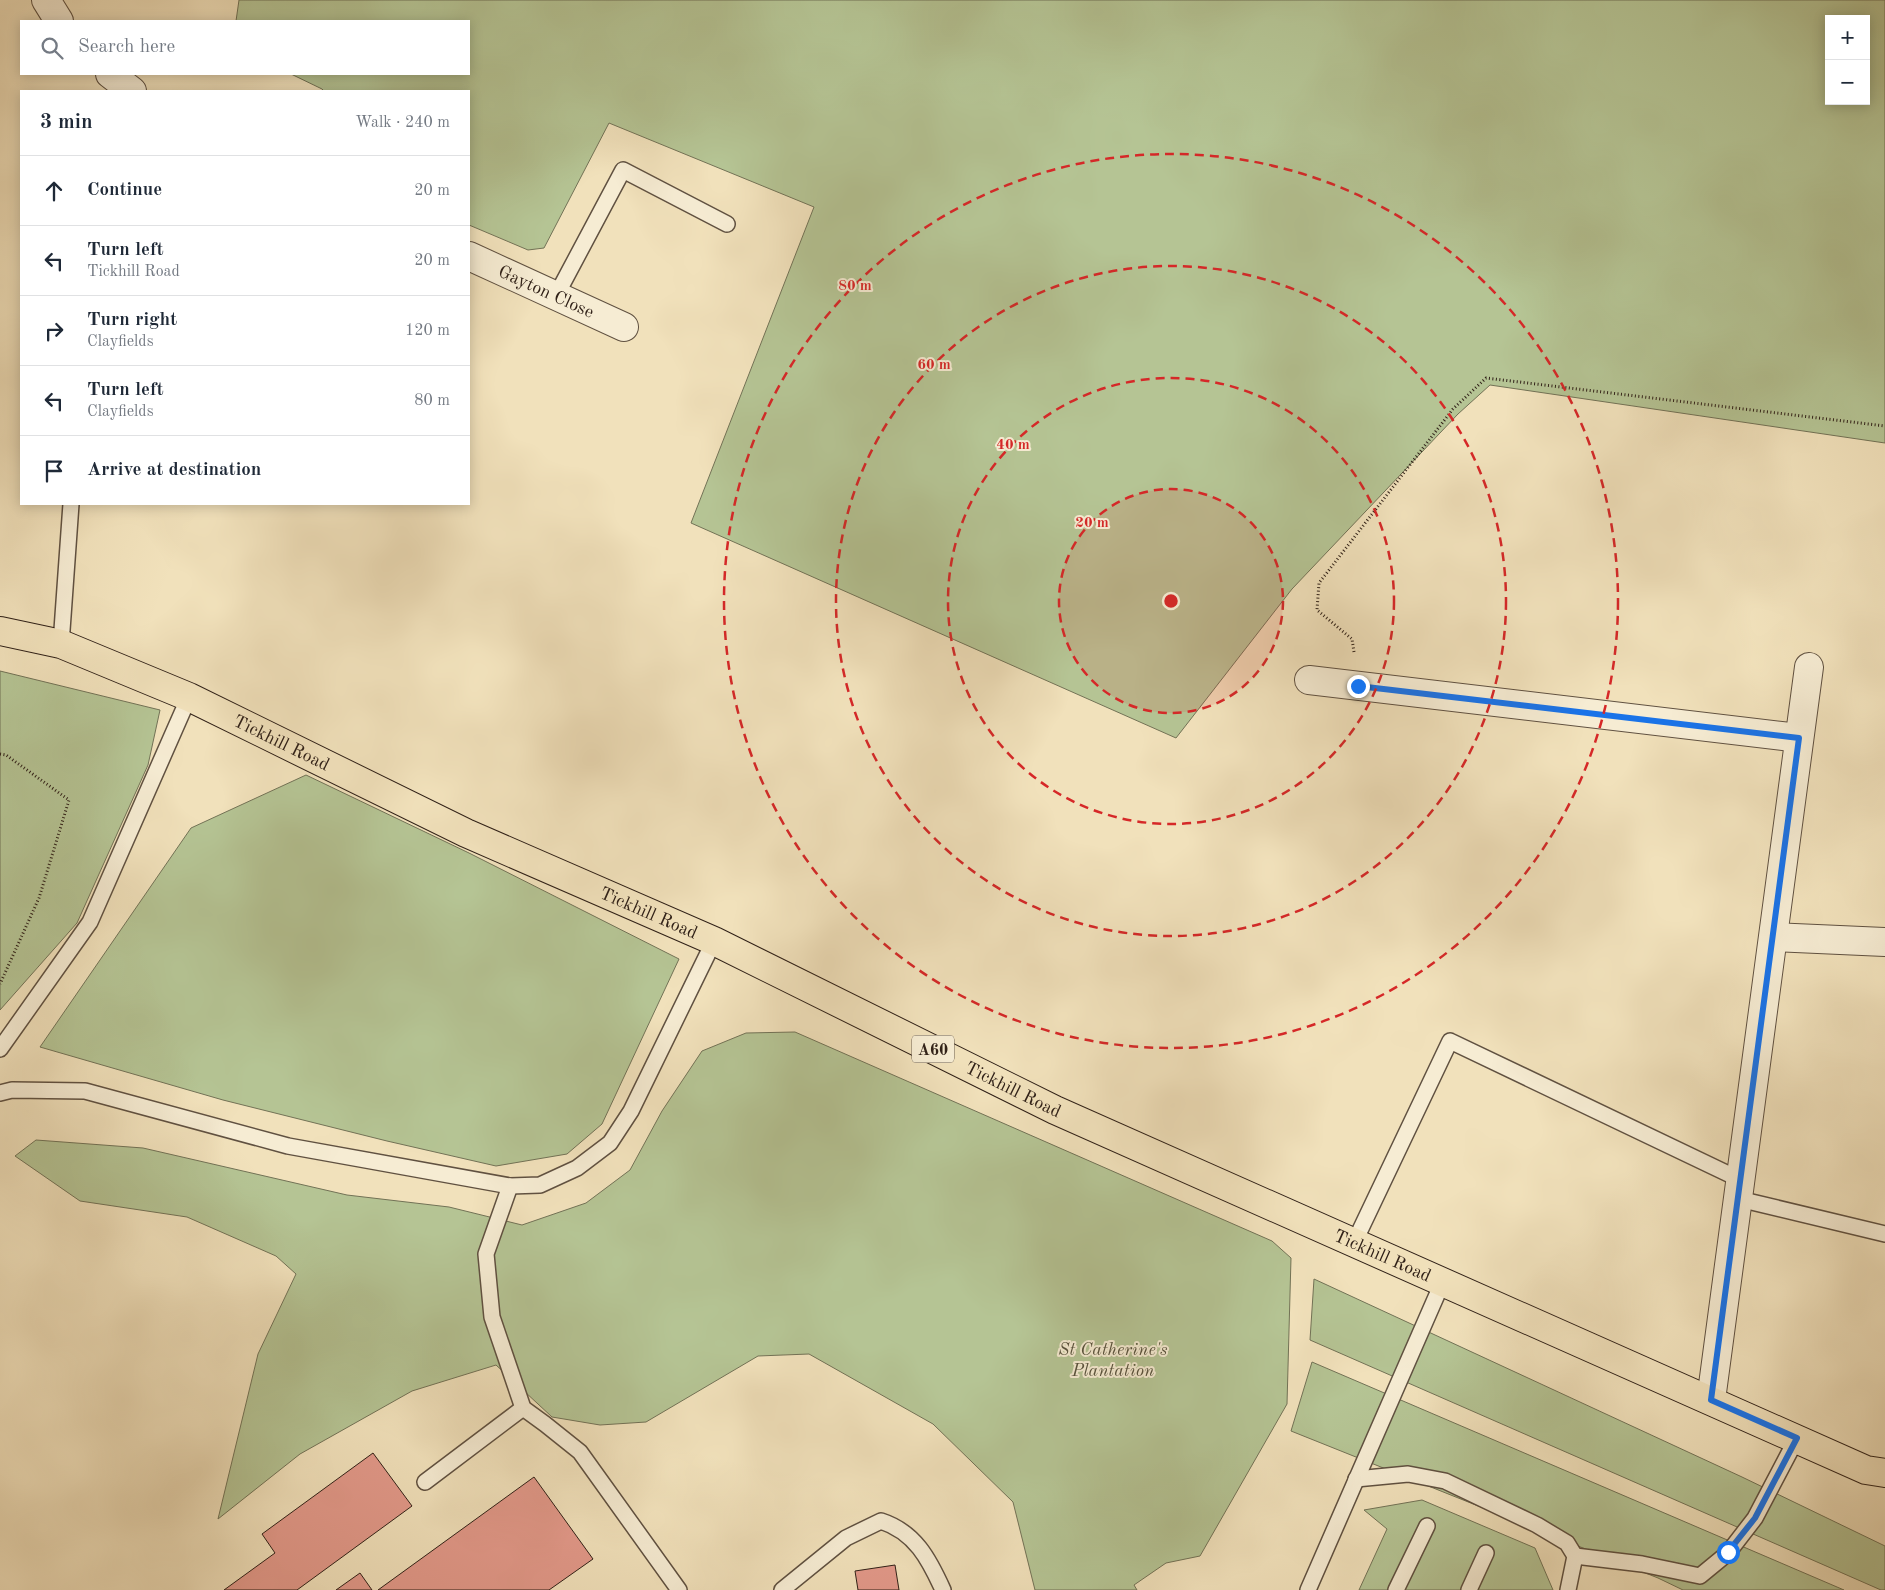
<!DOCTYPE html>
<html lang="en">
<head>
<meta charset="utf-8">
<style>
  body { margin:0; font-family:"Old Standard TT",serif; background:#f2f2f3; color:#1f2937 }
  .controls { position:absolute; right:15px; top:15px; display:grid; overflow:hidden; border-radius:0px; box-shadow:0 2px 12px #0003 }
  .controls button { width:45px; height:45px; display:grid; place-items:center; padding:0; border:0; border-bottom:1px solid #e0e1e3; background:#fff; color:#1f2937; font:25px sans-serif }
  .stop { position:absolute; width:15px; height:15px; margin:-11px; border:4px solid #1a73e8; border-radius:50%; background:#fff }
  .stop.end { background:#1a73e8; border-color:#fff; box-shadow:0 1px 5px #0008 }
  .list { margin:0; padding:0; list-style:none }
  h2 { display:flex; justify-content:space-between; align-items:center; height:65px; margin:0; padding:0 20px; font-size:21px }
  h2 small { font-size:16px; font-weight:400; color:#747a83 }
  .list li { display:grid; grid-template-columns:32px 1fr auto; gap:15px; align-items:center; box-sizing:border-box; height:70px; padding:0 20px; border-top:1px solid #e0e1e3 }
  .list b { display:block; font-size:19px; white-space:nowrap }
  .list p { margin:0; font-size:16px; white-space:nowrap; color:#747a83 }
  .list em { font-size:16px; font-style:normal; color:#747a83 }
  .icon { flex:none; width:28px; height:28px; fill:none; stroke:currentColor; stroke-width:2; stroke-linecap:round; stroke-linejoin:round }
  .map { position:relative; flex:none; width:1885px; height:1590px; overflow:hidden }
  .search { position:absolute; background:#fff; box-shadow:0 2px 12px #0003; left:20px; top:20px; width:450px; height:55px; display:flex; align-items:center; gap:12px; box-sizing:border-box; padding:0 18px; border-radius:0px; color:#747a83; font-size:19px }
  .panel { position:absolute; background:#fff; box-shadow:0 2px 12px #0003; left:20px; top:90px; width:450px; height:415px; border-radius:0px }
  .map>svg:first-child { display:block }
  .green { fill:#b5c494; stroke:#727256; fill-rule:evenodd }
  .building { fill:#e2998a; stroke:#302118 }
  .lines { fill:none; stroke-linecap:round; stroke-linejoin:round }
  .lane-casing { stroke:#605141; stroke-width:18 }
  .street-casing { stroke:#605141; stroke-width:30 }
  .primary-casing { stroke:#302118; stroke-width:30 }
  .path { stroke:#302118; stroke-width:3; stroke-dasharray:1 2.5; stroke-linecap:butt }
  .lane { stroke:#f6ecd3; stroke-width:15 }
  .street { stroke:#f6ecd3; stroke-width:28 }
  .primary { stroke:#f1e1bb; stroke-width:28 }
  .route { stroke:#1a73e8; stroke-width:6 }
  .ring { fill:none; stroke:#d62828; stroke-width:2.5; stroke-dasharray:9 6 }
  .labels { text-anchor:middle; stroke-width:4; stroke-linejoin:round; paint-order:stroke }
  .shield { fill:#f6ecd3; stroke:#6b5e50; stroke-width:1 }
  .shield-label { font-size:16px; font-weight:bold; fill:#302118 }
  .street-label { font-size:18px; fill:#302118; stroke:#f6ecd3 }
  .park-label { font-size:18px; font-style:italic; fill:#58523d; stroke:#f6ecd3 }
  .centre { fill:#d62828; stroke:#f6ecd3; stroke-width:2.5 }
  .ring-label { font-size:15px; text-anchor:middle; font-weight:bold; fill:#d62828; stroke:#f6ecd3; stroke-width:4; stroke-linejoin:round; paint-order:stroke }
</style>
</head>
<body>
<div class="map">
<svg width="1885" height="1590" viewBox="0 0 1885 1590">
  <rect width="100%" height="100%" fill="#f1e1bb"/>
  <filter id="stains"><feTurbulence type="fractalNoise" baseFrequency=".004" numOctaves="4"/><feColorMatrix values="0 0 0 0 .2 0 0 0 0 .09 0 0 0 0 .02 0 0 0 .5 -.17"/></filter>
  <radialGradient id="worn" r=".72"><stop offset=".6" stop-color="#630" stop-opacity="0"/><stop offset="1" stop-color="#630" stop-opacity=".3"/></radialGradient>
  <g class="green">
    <path d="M 239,0 L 1885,0 L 1885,443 L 1490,385 L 1458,414 L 1292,589 L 1176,738 L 691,523 L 814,207 L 609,123 L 544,248 L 528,250 L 469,225 L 469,91 L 324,91 L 322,89 L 291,74 L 469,74 L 469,21 L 236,21 ZM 1829,19 L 1866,19 L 1866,101 L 1829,101 Z"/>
    <polygon points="0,671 160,710 148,765 77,923 0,1010"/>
    <polygon points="306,775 469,853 679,959 602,1124 567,1154 496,1166 387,1141 223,1100 40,1047 191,828"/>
    <polygon points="795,1032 1272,1241 1291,1258 1287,1404 1200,1556 1166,1563 1134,1585 1137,1590 1035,1590 1013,1502 933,1424 809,1354 758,1356 646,1422 600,1425 552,1417 496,1365 412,1391 300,1454 218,1519 258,1354 296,1274 276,1256 187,1217 80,1201 15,1156 36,1140 143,1148 347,1195 449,1207 522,1225 586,1203 630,1170 662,1111 702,1051 746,1033"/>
    <polygon points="1314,1279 1742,1477 1885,1546 1885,1590 1881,1590 1310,1340"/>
    <polygon points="1312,1362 1844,1590 1683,1590 1658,1578 1291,1431"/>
    <polygon points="1422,1500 1535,1548 1553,1590 1359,1590 1387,1529 1364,1510"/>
  </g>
  <g class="building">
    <polygon points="373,1453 412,1506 297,1590 224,1590 275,1553 262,1534"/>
    <polygon points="534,1477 593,1559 549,1590 378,1590"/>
    <polygon points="895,1565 899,1590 858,1590 855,1571"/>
    <polygon points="360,1573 372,1590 336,1590"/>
  </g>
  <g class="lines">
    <g class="lane-casing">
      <g id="lane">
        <polyline points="556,296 623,170 727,224"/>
        <polyline points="61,644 71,504"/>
        <polyline points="0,1049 90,922 189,697"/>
        <polyline points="0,1093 12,1090 85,1091 288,1146 510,1186 540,1185 577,1168 610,1143 631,1111 714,941"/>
        <polyline points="510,1186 486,1254 492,1317 523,1408 545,1424 580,1452 679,1590"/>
        <polyline points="1739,1199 1885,1234"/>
        <polyline points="1354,1243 1450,1041 1741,1180"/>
        <polyline points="1356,1479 1408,1474 1445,1481 1537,1525 1567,1543 1575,1556 1568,1590"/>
        <polyline points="425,1482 523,1408"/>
        <polyline points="1575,1556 1642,1564 1700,1576 1728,1553 1755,1518 1797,1438"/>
        <path d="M 782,1590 L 846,1538 L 881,1521 C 915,1532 929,1559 943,1590"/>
        <polyline points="1308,1590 1443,1281"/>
        <polyline points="1396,1590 1427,1526"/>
        <polyline points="1469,1590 1486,1553"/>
      </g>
    </g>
    <g class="street-casing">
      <g id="street">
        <polyline points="46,0 59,21"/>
        <polyline points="110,74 132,91"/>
        <path id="s1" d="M 469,256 L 624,327"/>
        <polyline points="1309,680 1799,738"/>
        <polyline points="1774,937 1885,942"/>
        <polyline points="1711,1400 1809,667"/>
      </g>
    </g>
    <g class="primary-casing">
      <g id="primary">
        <path id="s2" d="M 0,631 L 61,644 L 189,697 L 466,833 L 714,941 L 1055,1110 L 1866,1470 L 1885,1473"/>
      </g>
    </g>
    <g class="path">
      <polyline points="1354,652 1352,639 1317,610 1319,583 1453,409 1486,378 1885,426"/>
      <polyline points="0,754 6,755 69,800 39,898 0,984"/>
    </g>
    <use href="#lane" class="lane"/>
    <use href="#street" class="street"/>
    <use href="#primary" class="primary"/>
  </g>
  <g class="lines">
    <polyline class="route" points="1358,686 1799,738 1711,1400 1797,1438 1755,1518 1728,1552"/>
  </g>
  <circle cx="1171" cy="601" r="112" fill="#d62828" fill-opacity=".12"/>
  <g class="ring">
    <circle cx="1171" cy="601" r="112"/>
    <circle cx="1171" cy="601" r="223"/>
    <circle cx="1171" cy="601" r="335"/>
    <circle cx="1171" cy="601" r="447"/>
  </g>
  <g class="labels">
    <rect class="shield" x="912" y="1035.5" width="42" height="27" rx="4"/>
    <g class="shield-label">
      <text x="933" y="1055">A60</text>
    </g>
    <g class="street-label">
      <text dy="6" stroke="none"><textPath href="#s1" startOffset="85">Gayton Close</textPath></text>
      <text dy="6" stroke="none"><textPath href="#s2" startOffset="304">Tickhill Road</textPath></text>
      <text dy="6" stroke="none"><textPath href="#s2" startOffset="709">Tickhill Road</textPath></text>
      <text dy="6" stroke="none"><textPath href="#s2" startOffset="1114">Tickhill Road</textPath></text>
      <text dy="6" stroke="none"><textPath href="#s2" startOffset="1519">Tickhill Road</textPath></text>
    </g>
    <g class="park-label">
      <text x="1113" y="1355">St Catherine's<tspan x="1113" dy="21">Plantation</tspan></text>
    </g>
  </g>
  <circle cx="1171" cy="601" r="8" class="centre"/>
  <g class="ring-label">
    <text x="855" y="290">80 m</text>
    <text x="934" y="369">60 m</text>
    <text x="1013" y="449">40 m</text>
    <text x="1092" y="527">20 m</text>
  </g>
  <rect width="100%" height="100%" filter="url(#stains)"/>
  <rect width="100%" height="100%" fill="url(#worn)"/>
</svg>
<div class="controls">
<button>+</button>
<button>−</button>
</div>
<div class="stop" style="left:1728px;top:1552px"></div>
<div class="stop end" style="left:1358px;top:686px"></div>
<div class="search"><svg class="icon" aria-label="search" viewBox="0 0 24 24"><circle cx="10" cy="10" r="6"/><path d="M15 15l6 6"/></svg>Search here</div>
<section class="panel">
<h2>3 min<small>Walk · 240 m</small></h2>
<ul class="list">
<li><svg class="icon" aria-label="ahead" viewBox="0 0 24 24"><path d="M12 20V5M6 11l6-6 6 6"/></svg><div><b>Continue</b></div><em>20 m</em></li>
<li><svg class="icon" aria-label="left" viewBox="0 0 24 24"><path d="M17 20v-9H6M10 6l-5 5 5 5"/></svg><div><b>Turn left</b><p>Tickhill Road</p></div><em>20 m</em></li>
<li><svg class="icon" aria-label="right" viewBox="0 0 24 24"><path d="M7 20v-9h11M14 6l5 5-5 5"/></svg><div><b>Turn right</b><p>Clayfields</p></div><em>120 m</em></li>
<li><svg class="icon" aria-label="left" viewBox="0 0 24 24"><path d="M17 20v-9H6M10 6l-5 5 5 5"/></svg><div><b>Turn left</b><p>Clayfields</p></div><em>80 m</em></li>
<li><svg class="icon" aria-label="arrive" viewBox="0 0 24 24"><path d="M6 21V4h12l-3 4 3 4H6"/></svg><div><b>Arrive at destination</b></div></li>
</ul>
</section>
</div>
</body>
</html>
